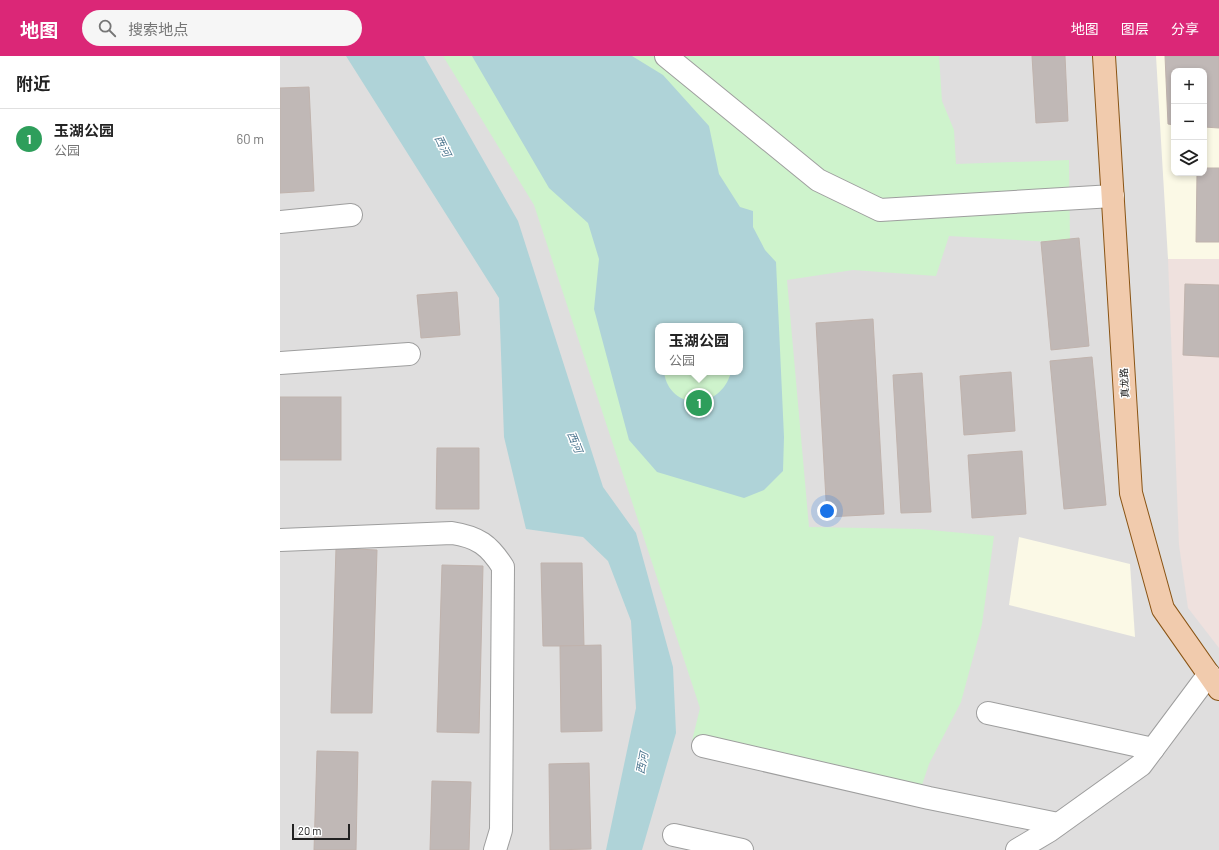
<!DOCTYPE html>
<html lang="zh">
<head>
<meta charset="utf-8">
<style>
  body { margin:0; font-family:Barlow,"Noto Sans SC",sans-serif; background:#f6f6f6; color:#222 }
  .controls { position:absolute; right:12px; top:12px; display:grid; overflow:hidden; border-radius:8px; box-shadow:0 2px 6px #0003 }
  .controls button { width:36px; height:36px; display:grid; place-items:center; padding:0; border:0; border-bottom:1px solid #e0e0e0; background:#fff; color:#222; font:20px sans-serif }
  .scale { position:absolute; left:12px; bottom:10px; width:58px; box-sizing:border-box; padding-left:4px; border:2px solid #212121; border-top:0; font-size:11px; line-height:14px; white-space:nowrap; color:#212121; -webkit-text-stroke:3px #fff; paint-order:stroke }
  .you { position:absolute; left:547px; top:455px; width:14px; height:14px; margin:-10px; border:3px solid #fff; border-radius:50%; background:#1a73e8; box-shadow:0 0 0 6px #1a73e833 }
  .badge { display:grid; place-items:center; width:26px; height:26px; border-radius:50%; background:#db2777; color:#fff; font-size:13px; font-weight:700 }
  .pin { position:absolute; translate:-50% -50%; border:2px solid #fff; box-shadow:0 1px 4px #0006 }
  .popup { position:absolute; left:375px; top:267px; width:88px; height:52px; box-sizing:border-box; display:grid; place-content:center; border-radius:8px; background:#fff; filter:drop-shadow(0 1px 3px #0005); font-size:13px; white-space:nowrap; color:#767676 }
  .popup b { font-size:15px; color:#222 }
  .popup::after { content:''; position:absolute; left:50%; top:100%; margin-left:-8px; border:8px solid transparent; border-top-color:#fff }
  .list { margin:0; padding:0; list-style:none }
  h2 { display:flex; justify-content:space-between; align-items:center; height:52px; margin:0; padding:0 16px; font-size:17px }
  h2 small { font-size:13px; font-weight:400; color:#767676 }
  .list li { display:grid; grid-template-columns:26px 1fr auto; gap:12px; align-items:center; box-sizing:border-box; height:60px; padding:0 16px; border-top:1px solid #e0e0e0 }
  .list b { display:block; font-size:15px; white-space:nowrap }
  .list p { margin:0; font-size:13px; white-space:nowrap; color:#767676 }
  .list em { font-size:13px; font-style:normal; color:#767676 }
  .icon { flex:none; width:22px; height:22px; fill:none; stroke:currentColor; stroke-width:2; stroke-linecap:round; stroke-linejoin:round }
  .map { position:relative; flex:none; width:939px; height:794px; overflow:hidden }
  header { display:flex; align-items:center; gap:24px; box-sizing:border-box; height:56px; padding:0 20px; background:#db2777; color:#fff }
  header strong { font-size:19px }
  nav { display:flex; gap:22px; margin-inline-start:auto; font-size:14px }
  .search { width:280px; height:36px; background:#f6f6f6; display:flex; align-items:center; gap:10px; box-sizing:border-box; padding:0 14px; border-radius:22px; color:#767676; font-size:15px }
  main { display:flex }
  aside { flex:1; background:#fff }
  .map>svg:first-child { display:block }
  .residential { fill:#dfdede; fill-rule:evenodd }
  .education { fill:#fbf9e6; fill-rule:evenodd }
  .military { fill:#efe1de }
  .park { fill:#cef3cc; fill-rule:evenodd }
  .water { fill:#afd3d8; fill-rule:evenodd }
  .building { fill:#c0b8b6; stroke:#c0b3ad }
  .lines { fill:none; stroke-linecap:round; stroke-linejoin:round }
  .minor-casing { stroke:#9e9e9e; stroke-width:24 }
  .major-casing { stroke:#8a5414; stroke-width:24 }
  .minor { stroke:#fff; stroke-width:22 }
  .major { stroke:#f1cbad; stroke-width:22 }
  .labels { text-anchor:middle; stroke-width:3; stroke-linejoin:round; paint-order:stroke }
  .street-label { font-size:10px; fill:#212121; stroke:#fff }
  .water-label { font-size:11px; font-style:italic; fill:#4d768f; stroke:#fff }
</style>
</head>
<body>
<header>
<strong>地图</strong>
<div class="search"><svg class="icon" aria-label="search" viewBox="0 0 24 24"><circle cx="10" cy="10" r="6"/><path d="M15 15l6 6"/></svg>搜索地点</div>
<nav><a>地图</a><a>图层</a><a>分享</a></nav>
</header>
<main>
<aside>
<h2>附近<small></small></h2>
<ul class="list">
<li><span class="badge" style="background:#2e9e5b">1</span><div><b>玉湖公园</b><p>公园</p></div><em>60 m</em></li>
</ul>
</aside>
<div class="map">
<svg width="939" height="794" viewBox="0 0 939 794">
  <rect width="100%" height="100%" fill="#f0ede9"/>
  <path class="residential" d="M 0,0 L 939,0 L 939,794 L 0,794 ZM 894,15 L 924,15 L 924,117 L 894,117 ZM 378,270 L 460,270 L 460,316 L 378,316 Z"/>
  <g class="education">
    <path d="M 876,0 L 939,0 L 939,203 L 888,203 ZM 894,15 L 924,15 L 924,117 L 894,117 Z"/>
    <polygon points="739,481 850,508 855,581 729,549"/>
  </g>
  <polygon class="military" points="888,203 939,203 939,592 908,552 899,489"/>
  <path class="park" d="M 163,0 L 659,0 L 662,45 L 674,74 L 676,108 L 789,104 L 790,187 L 669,180 L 656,220 L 573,214 L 507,224 L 529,471 L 640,473 L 714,480 L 702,568 L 681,646 L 649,708 L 639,738 L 412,685 L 420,652 L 254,149 ZM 378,270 L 460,270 L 460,316 L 378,316 Z"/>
  <g class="water">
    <polygon points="66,0 144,0 238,165 323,431 356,477 393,611 396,677 362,794 326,794 356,652 351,565 328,505 303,481 246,473 224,381 219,242"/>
    <path d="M 192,0 L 352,0 L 383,19 L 429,70 L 439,118 L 460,151 L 473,155 L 473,171 L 485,194 L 496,206 L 504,381 L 503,415 L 484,434 L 464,442 L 377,416 L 349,384 L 314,253 L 319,203 L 308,167 L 269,132 ZM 378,270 L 460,270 L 460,316 L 451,316 C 441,355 389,355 384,316 L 378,316 Z"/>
  </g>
  <g class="building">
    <polygon points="752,0 785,0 788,65 756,67"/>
    <polygon points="885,0 939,0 939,72 924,71 924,15 894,15 894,69 888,68"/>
    <polygon points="29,31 34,135 0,137 0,32"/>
    <polygon points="924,112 939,112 939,186 916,186 917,117 924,117"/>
    <polygon points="799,182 809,290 771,294 761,186"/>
    <polygon points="905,228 939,229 939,301 903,299"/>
    <polygon points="177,236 180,279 141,282 137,239"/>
    <polygon points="593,263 604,458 547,461 536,267"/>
    <polygon points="812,301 826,449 784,453 770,305"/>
    <polygon points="731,316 735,375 684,379 680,320"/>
    <polygon points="642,317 651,456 621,457 613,319"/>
    <rect x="0" y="341" width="61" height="63"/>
    <polygon points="157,392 199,392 199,453 156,453"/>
    <polygon points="742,395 746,458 692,462 688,399"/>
    <polygon points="56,492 97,494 92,657 51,657"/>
    <polygon points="261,507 302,507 304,590 263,590"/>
    <polygon points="162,509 203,510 199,677 157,676"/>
    <polygon points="321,589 322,675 281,676 280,590"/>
    <polygon points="37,695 78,696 76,794 34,794"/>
    <polygon points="309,707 311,793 270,794 269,708"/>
    <polygon points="152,725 191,726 189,794 150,794"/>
  </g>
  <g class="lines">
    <g class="minor-casing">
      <g id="minor">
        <polyline points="386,0 538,124 600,154 833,140"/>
        <polyline points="0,166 71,159"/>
        <polyline points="0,307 129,298"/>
        <path d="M 0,484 L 172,477 C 198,481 209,489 223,511 L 221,774 L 215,794"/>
        <polyline points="708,657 873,693"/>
        <polyline points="423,690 649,742 778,768"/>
        <polyline points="394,779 462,794"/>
        <polyline points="737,794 769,775 861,709 929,618"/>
      </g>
    </g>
    <g class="major-casing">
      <polyline id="major" points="824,0 851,437 883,553 939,633"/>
    </g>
    <use href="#minor" class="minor"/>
    <use href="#major" class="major"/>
  </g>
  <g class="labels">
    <g class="street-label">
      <text transform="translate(844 327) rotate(-93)" y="4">真龙路</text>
    </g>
    <g class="water-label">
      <text transform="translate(163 90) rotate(64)" y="4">西河</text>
      <text transform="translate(295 386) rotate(67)" y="4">西河</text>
      <text transform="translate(362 707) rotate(-79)" y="4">西河</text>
    </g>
  </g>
</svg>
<div class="controls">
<button>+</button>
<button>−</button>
<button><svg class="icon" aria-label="layers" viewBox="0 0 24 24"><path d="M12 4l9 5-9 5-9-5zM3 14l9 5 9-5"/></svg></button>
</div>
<div class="scale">20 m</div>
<div class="you"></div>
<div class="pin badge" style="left:419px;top:347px;background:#2e9e5b">1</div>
<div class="popup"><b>玉湖公园</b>公园</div>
</div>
</main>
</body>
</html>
